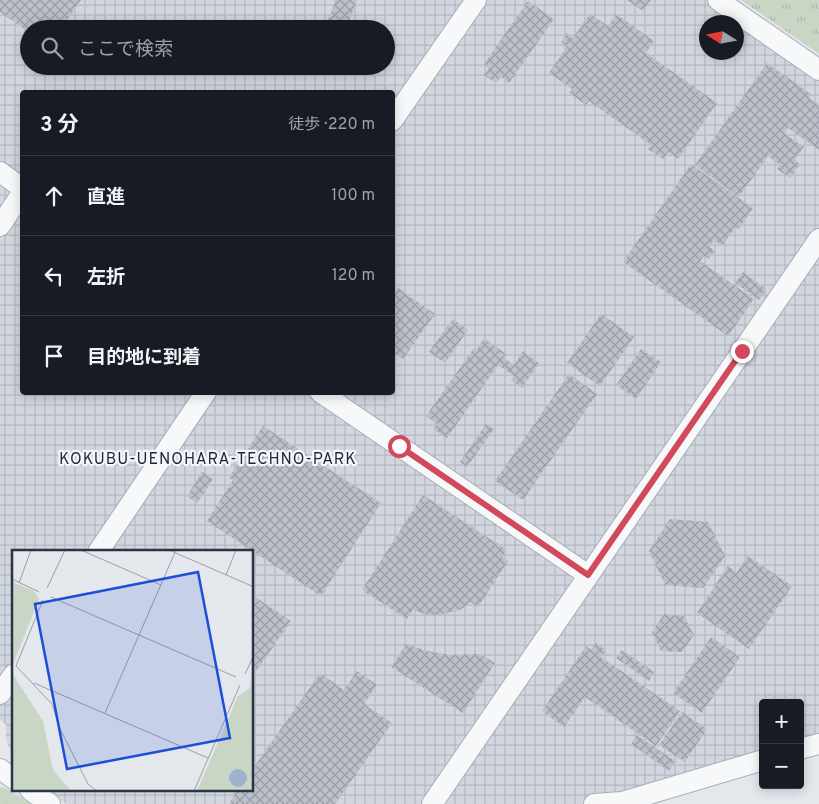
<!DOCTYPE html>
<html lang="ja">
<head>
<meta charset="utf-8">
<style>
  body { margin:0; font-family:Overpass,"Noto Sans JP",sans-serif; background:#20242c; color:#f1f3f6 }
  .controls { position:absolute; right:15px; bottom:15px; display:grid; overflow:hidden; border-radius:5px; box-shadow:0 2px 12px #0003 }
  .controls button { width:45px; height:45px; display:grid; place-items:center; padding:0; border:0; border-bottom:1px solid #363941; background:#171b24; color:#f1f3f6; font:25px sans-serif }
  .compass { position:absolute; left:699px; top:15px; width:45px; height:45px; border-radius:50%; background:#171b24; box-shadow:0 2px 12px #0003; rotate:281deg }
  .stop { position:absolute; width:15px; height:15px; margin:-11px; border:4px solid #d1495b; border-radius:50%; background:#fff }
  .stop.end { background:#d1495b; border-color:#fff; box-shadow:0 1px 5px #0008 }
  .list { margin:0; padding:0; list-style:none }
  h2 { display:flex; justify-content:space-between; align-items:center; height:65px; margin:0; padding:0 20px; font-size:21px }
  h2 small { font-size:16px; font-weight:400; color:#9ea1a6 }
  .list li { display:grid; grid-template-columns:32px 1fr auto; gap:15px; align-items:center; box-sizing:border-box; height:80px; padding:0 20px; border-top:1px solid #363941 }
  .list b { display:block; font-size:19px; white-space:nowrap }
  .list em { font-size:16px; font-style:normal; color:#9ea1a6 }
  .icon { flex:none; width:28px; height:28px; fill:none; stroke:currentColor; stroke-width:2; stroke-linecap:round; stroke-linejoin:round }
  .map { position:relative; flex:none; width:819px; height:804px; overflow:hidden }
  .search { position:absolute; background:#171b24; box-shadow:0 2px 12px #0003; left:20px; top:20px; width:375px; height:55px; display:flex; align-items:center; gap:12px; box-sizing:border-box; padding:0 18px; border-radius:28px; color:#9ea1a6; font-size:19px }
  .panel { position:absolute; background:#171b24; box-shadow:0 2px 12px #0003; left:20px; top:90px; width:375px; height:305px; border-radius:5px }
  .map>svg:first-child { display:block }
  .industrial { fill:url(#industrial-grid); fill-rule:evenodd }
  .park { fill:url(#park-tufts) }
  .building { fill:url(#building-cross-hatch) }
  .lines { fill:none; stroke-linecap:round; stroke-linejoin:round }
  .minor-casing { stroke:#a9aeb7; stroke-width:22 }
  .minor { stroke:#f7f8fa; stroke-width:20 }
  .route { stroke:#d1495b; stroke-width:6 }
  .labels { text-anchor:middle; stroke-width:4.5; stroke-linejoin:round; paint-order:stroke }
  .quarter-label { font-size:16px; letter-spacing:1px; fill:#1d2536; stroke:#f4f6f9 }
  .inset-road { fill:none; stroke:#9a9fa9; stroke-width:1 }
  .view { fill:#1d4ed8; fill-opacity:0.15; stroke:#1d4ed8; stroke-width:2.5 }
  .inset-edge { fill:none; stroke:#2b3445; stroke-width:2.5 }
</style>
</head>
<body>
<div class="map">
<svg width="819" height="804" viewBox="0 0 819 804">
  <defs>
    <pattern id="industrial-grid" width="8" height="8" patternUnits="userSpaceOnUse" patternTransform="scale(1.25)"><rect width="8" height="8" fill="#d2d6de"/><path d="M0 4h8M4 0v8" fill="none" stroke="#b4b8c0"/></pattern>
    <pattern id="park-tufts" width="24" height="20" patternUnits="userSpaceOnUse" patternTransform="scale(1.25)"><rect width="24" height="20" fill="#c9d6c5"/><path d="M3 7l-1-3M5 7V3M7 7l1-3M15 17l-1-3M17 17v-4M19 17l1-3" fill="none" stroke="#adb8ab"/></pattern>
    <pattern id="building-cross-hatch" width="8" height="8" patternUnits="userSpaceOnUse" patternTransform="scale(1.25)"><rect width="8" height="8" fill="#bbc0ca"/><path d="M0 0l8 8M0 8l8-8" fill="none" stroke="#989da6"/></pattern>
  </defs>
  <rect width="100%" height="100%" fill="#e4e7ec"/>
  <path class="industrial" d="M 0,0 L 736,0 L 819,57 L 819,753 L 800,758 L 800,703 L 763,703 L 763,770 L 649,804 L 66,804 L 47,790 L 252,790 L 252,552 L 14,552 L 14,760 L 6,739 L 6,725 L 0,720 ZM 706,22 L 736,22 L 736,52 L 706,52 ZM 29,29 L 386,29 L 386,66 L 29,66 ZM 22,92 L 392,92 L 392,392 L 22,392 Z"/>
  <g class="park">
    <polygon points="741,0 819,0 819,54"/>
    <polygon points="0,787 8,789 30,804 0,804"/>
  </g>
  <g class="building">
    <polygon points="0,0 81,0 61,29 29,29 29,32 0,12"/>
    <polygon points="336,0 357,0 347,27 328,20"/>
    <polygon points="627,0 651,0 643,11"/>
    <polygon points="528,1 554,19 509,83 501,77 496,83 484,75 489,68 484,64"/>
    <polygon points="590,14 608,26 616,14 654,41 646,53 717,103 678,159 668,152 663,159 648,149 651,145 589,101 586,105 569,93 572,89 549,73 567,47 561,42 567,33 573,38"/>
    <polygon points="767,63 811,94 809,98 819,105 819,150 788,128 784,133 804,147 794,160 800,164 790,178 777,169 780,165 768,156 739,197 695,165"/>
    <polygon points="691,164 753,208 739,229 736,227 722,246 714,240 710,247 715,251 709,259 704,256 700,261 754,299 728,336 623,262"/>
    <polygon points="743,272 766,289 759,300 735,283"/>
    <polygon points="398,288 435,314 403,359 392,352 392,295"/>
    <polygon points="601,314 634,337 600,386 567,363"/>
    <polygon points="453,319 468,330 445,363 429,352"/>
    <polygon points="484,338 506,354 503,357 514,365 523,351 539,363 522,388 511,380 514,376 498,365 447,438 433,429 437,424 426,416 474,348 476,350"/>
    <polygon points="641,349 661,362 636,399 616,385"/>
    <polygon points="569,374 597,394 523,500 495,481"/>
    <polygon points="486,424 494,429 467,467 460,462"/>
    <polygon points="263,426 381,503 321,596 207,521 233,480 229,478"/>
    <polygon points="202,472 213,479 197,503 187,496"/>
    <polygon points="423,495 507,550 502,557 508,561 478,607 471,602 460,610 438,615 425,614 413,610 407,619 362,590"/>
    <polygon points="670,519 708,522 725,556 703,588 665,585 649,551"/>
    <polygon points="748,556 792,586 749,649 697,613 728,566 737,572"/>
    <polygon points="252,595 291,621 252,677"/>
    <polygon points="664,614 684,616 694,635 682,652 661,651 652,632"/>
    <polygon points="711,637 740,657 702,713 673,693"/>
    <polygon points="596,643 606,650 601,657 680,711 656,746 585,697 564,727 542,711 586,646 591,650"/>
    <polygon points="406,644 427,651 451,655 480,654 495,663 463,713 391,667"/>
    <polygon points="622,650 654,672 649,681 616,658"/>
    <polygon points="357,671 377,685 364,704 392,723 335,804 229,804 238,790 252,790 252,770 320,673 344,690"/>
    <polygon points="682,712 707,729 685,762 659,745"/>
    <polygon points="637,735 675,761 669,771 631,744"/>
  </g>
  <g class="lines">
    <g class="minor-casing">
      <g id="minor">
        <polyline points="718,0 819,70"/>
        <polyline points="392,121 476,0"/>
        <polyline points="0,172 22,188"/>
        <polyline points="0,226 22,193"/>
        <polyline points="320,392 588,575"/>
        <polyline points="98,552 206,392"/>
        <polyline points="0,694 14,674"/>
        <polyline points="800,749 819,744"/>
        <polyline points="0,769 14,779"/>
        <polyline points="30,790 50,804"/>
        <polyline points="432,804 819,239"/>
        <polyline points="594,804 622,802 763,760"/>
      </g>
    </g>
    <use href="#minor" class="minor"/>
  </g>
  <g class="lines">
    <polyline class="route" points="399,446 588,575 742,351"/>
  </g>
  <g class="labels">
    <g class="quarter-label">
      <text x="208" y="464">KOKUBU-UENOHARA-TECHNO-PARK</text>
    </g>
  </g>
  <g transform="translate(12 550)">
    <rect width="241" height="241" fill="#e4e7ec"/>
    <path d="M 0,123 L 31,171 L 41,220 L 59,241 L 0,241 Z" fill="#c9d6c5"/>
    <path d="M 0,32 L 22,41 L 27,49 L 0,117 ZM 241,110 L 241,241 L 185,241 L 226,146 L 238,138 Z" fill="#c9d6c5"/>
    <path d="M217 228a9 9 0 1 1 18 0a9 9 0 1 1-18 0Z" fill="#9fb4cc"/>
    <path class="inset-road" d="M 69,0 L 149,35M 157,0 L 242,37M 214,25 L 224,0M 0,29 L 27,42M 7,33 L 19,0M 35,38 L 53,0M 39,47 L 224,127M 31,50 L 4,116 L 40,154 L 48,179 L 76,234 L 85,241M 233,124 L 242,105M 22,133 L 196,208M 93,163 L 164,0M 182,241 L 228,135"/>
    <path class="view" d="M 186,22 L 218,188 L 55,219 L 23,54 Z"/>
    <rect width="241" height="241" class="inset-edge"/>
  </g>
</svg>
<div class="controls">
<button>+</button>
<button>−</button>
</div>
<svg class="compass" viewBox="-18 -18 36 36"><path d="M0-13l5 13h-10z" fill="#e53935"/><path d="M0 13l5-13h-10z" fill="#9ea1a6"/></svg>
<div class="stop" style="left:399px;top:446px"></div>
<div class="stop end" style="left:742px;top:351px"></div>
<div class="search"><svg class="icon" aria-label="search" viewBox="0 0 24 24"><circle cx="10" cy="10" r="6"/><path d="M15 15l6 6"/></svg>ここで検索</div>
<section class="panel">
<h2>3 分<small>徒歩 · 220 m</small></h2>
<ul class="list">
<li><svg class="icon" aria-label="ahead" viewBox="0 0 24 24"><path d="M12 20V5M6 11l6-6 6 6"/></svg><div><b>直進</b></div><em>100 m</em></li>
<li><svg class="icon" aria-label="left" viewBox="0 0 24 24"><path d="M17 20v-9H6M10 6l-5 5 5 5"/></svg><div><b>左折</b></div><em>120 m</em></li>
<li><svg class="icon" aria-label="arrive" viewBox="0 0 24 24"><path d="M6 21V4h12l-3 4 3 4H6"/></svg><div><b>目的地に到着</b></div></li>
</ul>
</section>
</div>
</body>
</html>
